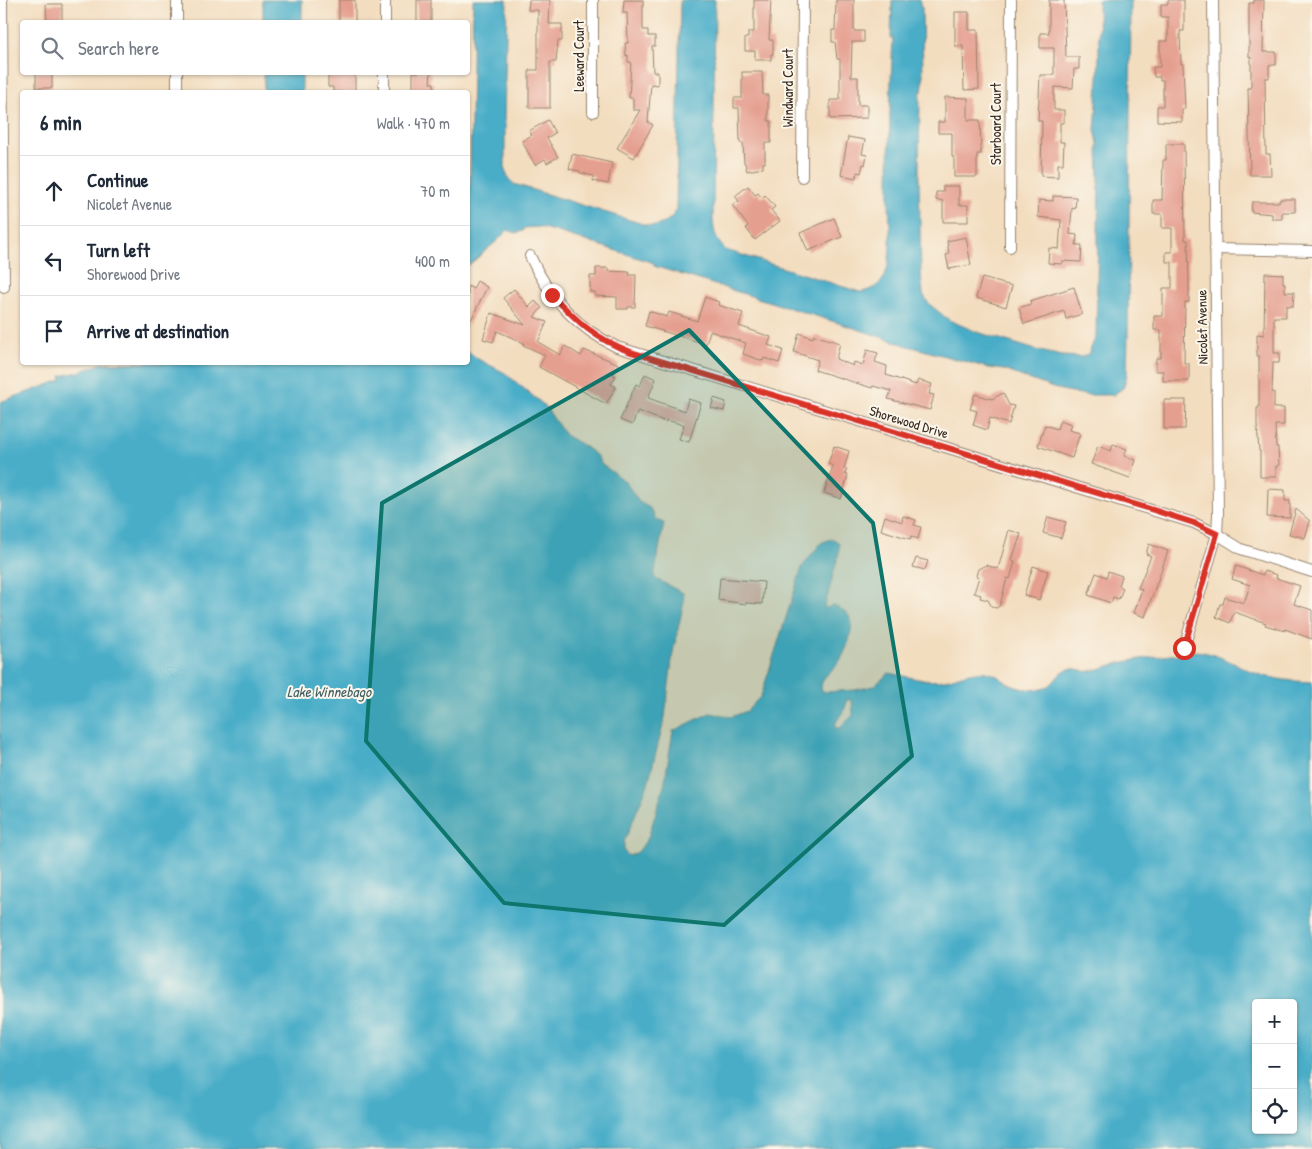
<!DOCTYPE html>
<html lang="en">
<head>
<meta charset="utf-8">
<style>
  body { margin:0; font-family:"Patrick Hand",sans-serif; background:#f6f6f7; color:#1f2937 }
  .controls { position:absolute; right:15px; bottom:15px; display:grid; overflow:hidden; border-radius:5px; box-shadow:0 1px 4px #0004 }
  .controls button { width:45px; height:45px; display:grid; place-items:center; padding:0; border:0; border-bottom:1px solid #e0e1e3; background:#fff; color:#1f2937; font:25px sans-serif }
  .stop { position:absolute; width:15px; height:15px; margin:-11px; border:4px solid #d93025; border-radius:50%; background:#fff }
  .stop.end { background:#d93025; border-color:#fff; box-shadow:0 1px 5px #0008 }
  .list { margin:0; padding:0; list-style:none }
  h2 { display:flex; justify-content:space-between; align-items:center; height:65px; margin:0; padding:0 20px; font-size:21px }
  h2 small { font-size:16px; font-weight:400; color:#747a83 }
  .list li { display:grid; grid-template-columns:32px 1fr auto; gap:15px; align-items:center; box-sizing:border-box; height:70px; padding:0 20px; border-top:1px solid #e0e1e3 }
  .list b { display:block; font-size:19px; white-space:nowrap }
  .list p { margin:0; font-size:16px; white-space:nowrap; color:#747a83 }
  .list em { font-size:16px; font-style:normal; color:#747a83 }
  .icon { flex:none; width:28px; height:28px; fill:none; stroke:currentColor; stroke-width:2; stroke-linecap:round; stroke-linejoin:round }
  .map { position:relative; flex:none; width:1312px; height:1149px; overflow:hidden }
  .search { position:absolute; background:#fff; box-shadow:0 1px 4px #0004; left:20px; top:20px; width:450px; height:55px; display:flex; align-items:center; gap:12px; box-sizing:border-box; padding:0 18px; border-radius:5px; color:#747a83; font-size:19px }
  .panel { position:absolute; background:#fff; box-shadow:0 1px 4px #0004; left:20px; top:90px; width:450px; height:275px; border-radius:5px }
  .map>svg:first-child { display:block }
  .water { fill:#48adc8; stroke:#426c73; fill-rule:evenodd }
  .building { fill:#e59f8f }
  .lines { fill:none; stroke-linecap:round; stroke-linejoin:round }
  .street-casing { stroke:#97846e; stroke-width:12 }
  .street { stroke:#fff; stroke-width:10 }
  .route { stroke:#d93025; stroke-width:6 }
  .marked { fill:#0f766e; fill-opacity:0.2; stroke:#0f766e; stroke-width:4; stroke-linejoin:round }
  .labels { text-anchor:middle; stroke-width:4; stroke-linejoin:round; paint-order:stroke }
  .street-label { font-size:14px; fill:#3b2a1e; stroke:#fbf7ec }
  .water-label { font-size:15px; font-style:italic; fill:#405e62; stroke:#fbf7ec }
</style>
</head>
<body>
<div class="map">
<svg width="1312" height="1149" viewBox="0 0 1312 1149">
  <rect width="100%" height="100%" fill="#fbf7ec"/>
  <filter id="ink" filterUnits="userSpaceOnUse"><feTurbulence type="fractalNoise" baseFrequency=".02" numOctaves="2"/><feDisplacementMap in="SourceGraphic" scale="10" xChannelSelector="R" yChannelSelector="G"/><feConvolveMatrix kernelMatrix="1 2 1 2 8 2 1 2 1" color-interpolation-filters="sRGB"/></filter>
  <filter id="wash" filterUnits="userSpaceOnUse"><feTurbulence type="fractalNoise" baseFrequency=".0096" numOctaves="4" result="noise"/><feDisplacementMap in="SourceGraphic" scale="20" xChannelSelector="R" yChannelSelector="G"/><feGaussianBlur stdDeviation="1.12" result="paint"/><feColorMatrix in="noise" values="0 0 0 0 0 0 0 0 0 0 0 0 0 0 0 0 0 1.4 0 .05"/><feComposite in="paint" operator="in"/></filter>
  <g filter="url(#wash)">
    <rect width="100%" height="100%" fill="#f3ddbf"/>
    <g class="water">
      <rect x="263" y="0" width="39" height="22"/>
      <path d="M 473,0 L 507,0 L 504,118 L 505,123 L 505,170 L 509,179 L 514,184 L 646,225 L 656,226 L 664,223 L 672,217 L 676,209 L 680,0 L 715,0 L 713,220 C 714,233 716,241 726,250 L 860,292 C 871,291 883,284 886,273 C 893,252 889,218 889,196 C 889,143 890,91 893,38 L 891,39 L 892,0 L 920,0 L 920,6 L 922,6 L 923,83 L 922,92 L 920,92 L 919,177 L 921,274 L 923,294 L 929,304 L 949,320 L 977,332 L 1036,350 L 1062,356 L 1082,357 L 1089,353 L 1096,336 L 1099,180 L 1098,143 L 1095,130 L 1097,103 L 1099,54 L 1098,0 L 1131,0 L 1128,336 L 1127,375 L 1123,388 L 1113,395 L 1085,395 L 1053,388 L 1004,370 L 989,368 L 908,346 L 848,326 L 654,266 L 654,263 L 558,232 L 539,227 L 524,228 L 523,231 L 516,233 L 508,230 L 498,240 L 468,266 L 468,195 L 470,184 Z"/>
      <rect x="264" y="73" width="38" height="19"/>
      <path d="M 468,351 L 478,359 L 505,373 L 545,406 L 565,435 L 584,446 L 597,456 L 601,464 L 625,481 L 639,502 L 650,508 L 656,520 L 664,523 L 654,576 L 656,579 L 683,593 L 684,601 L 673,652 L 665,717 L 648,784 L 624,842 L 624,852 L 629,856 L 638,852 L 648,838 L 664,786 L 673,731 L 710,713 L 731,717 L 747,711 L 761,696 L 802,567 L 821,543 L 828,540 L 833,539 L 837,541 L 839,544 L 839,553 L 824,609 L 833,605 C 838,608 846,611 849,616 C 857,627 844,658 835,667 C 828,674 821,678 821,689 L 825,692 L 855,690 L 874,686 L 889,673 C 906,676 927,683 945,680 C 959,677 971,670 986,672 C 995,673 1001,679 1009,684 C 1015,688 1036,691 1042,689 C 1054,687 1058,671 1069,669 C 1077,667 1083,673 1091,671 C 1101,669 1111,665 1120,663 C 1145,657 1171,656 1196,651 C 1218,653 1237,666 1258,674 C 1276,680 1293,681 1312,682 L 1312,1149 L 0,1149 L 0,402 L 62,380 L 61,376 L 82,371 L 103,363 L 468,362 ZM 846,700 L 852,700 L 853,715 L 840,728 L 835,728 C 835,717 848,712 846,700 ZM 1256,1003 L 1293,1003 L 1293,1130 L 1256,1130 Z"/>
    </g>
    <g id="blocks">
      <g class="building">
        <rect x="339" y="0" width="16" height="22"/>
        <rect x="417" y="0" width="14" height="22"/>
        <polygon points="529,0 550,0 549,24 562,24 562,41 558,41 556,62 550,62 550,108 529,108 529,70 538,70 538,10 528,10"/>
        <polygon points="624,0 643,0 643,30 648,30 648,36 655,36 655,46 652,46 653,72 658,72 658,85 651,84 648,122 653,125 634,158 617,148 640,110 633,110 633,98 629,98 631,62 628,62 628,55 626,56 625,43 628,43 627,13 623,13"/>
        <polygon points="754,0 771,0 769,40 773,40 773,54 771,54 771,60 755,60 755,51 745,51 745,38 748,38 748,32 754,32"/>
        <polygon points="836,0 854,0 854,31 864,31 864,42 852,42 851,77 858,77 858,105 867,105 867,118 830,119 830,100 840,100 840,59 837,59 835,42 832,42 832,30 835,30"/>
        <polygon points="1049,0 1064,0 1066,57 1079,57 1079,69 1074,69 1073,88 1055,87 1054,91 1054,110 1064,110 1064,123 1060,123 1060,142 1064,142 1063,164 1058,164 1058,177 1041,176 1042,121 1038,121 1040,75 1054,75 1054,48 1040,48 1040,33 1049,33"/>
        <polygon points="1168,0 1184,0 1184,31 1180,31 1181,64 1183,64 1185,109 1182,109 1182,122 1157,121 1157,106 1163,106 1163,80 1160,80 1160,77 1154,77 1153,67 1160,67 1160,41 1168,41 1168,17 1161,17 1161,4 1168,4"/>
        <polygon points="1254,0 1264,0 1263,52 1276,52 1276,65 1269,65 1269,78 1265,78 1266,154 1270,154 1271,175 1250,175 1248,88 1251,88 1251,57 1249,57 1249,3 1254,3"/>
        <polygon points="46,4 62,4 62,22 47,22"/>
        <polygon points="955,12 969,12 969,30 978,30 979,89 964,90 963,46 955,46"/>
        <rect x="36" y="72" width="16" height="16"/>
        <polygon points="333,72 355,72 355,92 333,92 333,87 328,87 328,76 333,76"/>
        <polygon points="413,72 431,72 430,83 434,83 434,92 413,92"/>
        <polygon points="742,72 762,72 763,95 768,95 768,121 771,121 771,143 765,143 765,163 763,163 763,168 747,171 745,163 744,163 743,143 740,143 739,108 734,108 734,98 742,98"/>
        <polygon points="945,97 968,98 968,120 980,120 981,154 977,154 977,177 954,177 954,157 952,157 952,133 938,133 938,122 945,122"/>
        <polygon points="548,120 555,133 547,138 558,157 547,163 545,159 535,165 522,141 532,135 529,131"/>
        <polygon points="848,137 865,140 862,154 867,155 865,165 863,164 861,173 857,172 856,178 841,175"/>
        <polygon points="1166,144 1184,144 1185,240 1188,240 1189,288 1189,302 1185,302 1184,363 1189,363 1189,381 1163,381 1163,371 1156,371 1156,358 1161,358 1161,330 1154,330 1154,316 1163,316 1163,288 1172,288 1172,262 1166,262 1166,252 1172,252 1172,228 1162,228 1162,214 1153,214 1153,200 1162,200 1163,160 1166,160"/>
        <polygon points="572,154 612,163 608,184 593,181 594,176 580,173 580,171 569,169"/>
        <polygon points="748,186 755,195 758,193 762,198 765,195 775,207 771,210 780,221 755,240 746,228 748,226 732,205 739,201 735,196"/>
        <polygon points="943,186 959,186 959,205 968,205 968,222 943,222 943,201 936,200 936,192 943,192"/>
        <polygon points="1053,196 1076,197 1075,209 1072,208 1070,234 1077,235 1076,245 1082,245 1081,262 1062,261 1062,264 1048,263 1049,248 1059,249 1061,220 1038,217 1039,200 1053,201"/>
        <polygon points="1280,199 1295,199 1295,212 1282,212 1282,219 1272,219 1272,214 1251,212 1252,202 1280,202"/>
        <polygon points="834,218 842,237 808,251 800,233"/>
        <polygon points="966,237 971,265 949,269 946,255 949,254 947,241"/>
        <polygon points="596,268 608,268 608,271 630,272 629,275 636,275 635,307 628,307 628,309 617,309 617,297 595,296 595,292 590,292 590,276 596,276"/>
        <polygon points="1265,273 1283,274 1283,283 1285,283 1285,292 1294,292 1293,306 1286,306 1286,317 1274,317 1274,353 1280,353 1279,363 1273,363 1272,392 1274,392 1274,408 1284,408 1284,425 1275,425 1276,447 1278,447 1279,466 1276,466 1276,477 1260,477 1260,451 1259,451 1257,425 1257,408 1259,408 1259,356 1257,356 1257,334 1264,335"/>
        <polygon points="982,278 1012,286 1006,307 976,298"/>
        <polygon points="477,281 487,287 468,326 468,286 473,289"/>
        <polygon points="1074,287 1082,314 1066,319 1064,311 1024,324 1019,308 1031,304 1030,301"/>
        <polygon points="514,289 529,307 535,301 542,308 534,317 547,322 538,342 560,355 565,346 581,356 584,350 619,364 613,375 616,376 611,384 616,387 606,404 539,367 545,355 523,345 524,343 497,331 493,342 483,339 491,313 525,325 503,298"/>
        <polygon points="705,297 719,302 718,305 743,313 739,326 771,337 768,345 783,350 779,363 764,358 763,361 743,354 746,343 710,331 706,344 645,326 649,311 667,317 669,312 697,321"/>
        <polygon points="799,333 813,338 814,335 840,343 836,359 853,366 854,362 863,365 867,350 878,353 875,362 887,366 886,375 916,385 918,380 932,384 929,394 934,395 930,410 888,399 891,391 873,386 872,388 815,370 818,360 794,352"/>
        <polygon points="645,374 656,379 648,398 685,411 688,399 701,403 689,442 679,439 684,425 666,420 666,422 638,411 632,425 620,420 636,384 640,386"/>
        <polygon points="1003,393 1009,405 1014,406 1009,424 990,418 987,430 973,425 977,411 970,409 975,394 992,399"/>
        <polygon points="714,398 726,402 724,411 711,408"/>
        <polygon points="1164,400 1186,400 1185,429 1164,429"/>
        <polygon points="1060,420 1071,424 1069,430 1080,433 1072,458 1038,446 1045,425 1057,429"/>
        <polygon points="1113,444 1127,449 1124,456 1136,460 1130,478 1091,464 1098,446 1111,451"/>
        <polygon points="834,446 849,451 844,469 847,469 845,474 848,475 841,499 824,493 833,466 828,464"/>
        <polygon points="1268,489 1285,490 1285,501 1290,501 1290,518 1267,517"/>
        <polygon points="1296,509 1310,521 1305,538 1289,534"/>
        <polygon points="885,516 902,522 903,516 916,520 914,525 921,527 918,539 911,536 910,539 881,530"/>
        <polygon points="1048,517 1066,522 1061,538 1043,533"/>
        <polygon points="1009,530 1021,534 1012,560 1015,561 1010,579 1007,578 1000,605 997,608 992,607 988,600 980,598 981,595 974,593 979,577 976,576 978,569 986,565 998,569"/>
        <polygon points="1149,544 1168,551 1145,617 1134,613 1142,589 1138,588 1151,556 1146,554"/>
        <polygon points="916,558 928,561 925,570 913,567"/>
        <polygon points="1033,566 1048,571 1039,600 1024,595"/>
        <polygon points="1236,566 1263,575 1264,571 1277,575 1276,578 1300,586 1294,604 1312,610 1312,639 1285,629 1285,631 1265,625 1266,623 1234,612 1230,623 1216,617 1220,604 1223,604 1225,597 1244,603 1250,585 1232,579"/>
        <polygon points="1108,571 1122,576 1119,586 1123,588 1119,599 1113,597 1111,603 1088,595 1096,573 1107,577"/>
        <polygon points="720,578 764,582 762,604 746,603 746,604 718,600"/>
      </g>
    </g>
  </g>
  <g filter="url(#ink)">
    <use href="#blocks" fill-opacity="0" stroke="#97846e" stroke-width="1"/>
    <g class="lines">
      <g class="street-casing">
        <g id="street">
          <polyline points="2,0 4,287"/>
          <polyline points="177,22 177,0"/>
          <polyline points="385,22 385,0"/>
          <polyline points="177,92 177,72"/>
          <polyline points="384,92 384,72"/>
          <polyline points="593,112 593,0"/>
          <polyline points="802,177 803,0"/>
          <polyline points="1010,247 1011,0"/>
          <polyline points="1215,249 1312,251"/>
          <path d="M 530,256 C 548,296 577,328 617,347 L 1194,523 L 1217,534 L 1241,549 L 1312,572"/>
          <polyline points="1184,648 1217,534 1218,515 1213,0"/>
        </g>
      </g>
      <use href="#street" class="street"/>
    </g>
  </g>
  <g class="lines" filter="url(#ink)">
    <path class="route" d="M 552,295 C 578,322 595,339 631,352 L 1147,508 L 1194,523 L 1217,534 L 1184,648"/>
  </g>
  <path class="marked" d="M 689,330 L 873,523 L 912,756 L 724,925 L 504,903 L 366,741 L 382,503 Z"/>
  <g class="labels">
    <g class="street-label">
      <text transform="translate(579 56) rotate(-90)" y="5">Leeward Court</text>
      <text transform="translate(788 88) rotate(-90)" y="5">Windward Court</text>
      <text transform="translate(996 124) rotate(-90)" y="5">Starboard Court</text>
      <text transform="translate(1202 327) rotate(-91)" y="5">Nicolet Avenue</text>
      <text transform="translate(909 422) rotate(17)" y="5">Shorewood Drive</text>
    </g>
    <g class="water-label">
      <text x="329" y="697">Lake Winnebago</text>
    </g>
  </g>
</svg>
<div class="controls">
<button>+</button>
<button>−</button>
<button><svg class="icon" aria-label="locate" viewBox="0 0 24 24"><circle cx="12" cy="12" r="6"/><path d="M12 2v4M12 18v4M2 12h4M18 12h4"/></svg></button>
</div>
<div class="stop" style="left:1184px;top:648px"></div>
<div class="stop end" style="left:552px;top:295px"></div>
<div class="search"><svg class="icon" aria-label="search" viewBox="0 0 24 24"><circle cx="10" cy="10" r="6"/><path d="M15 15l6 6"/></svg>Search here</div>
<section class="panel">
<h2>6 min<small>Walk · 470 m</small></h2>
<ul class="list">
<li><svg class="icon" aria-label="ahead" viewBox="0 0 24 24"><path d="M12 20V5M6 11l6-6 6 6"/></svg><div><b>Continue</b><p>Nicolet Avenue</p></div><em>70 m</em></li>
<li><svg class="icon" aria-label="left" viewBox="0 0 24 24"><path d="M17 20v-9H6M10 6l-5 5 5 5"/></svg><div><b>Turn left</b><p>Shorewood Drive</p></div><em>400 m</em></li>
<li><svg class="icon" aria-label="arrive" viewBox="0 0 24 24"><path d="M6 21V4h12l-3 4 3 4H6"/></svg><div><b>Arrive at destination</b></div></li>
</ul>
</section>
</div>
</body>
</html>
